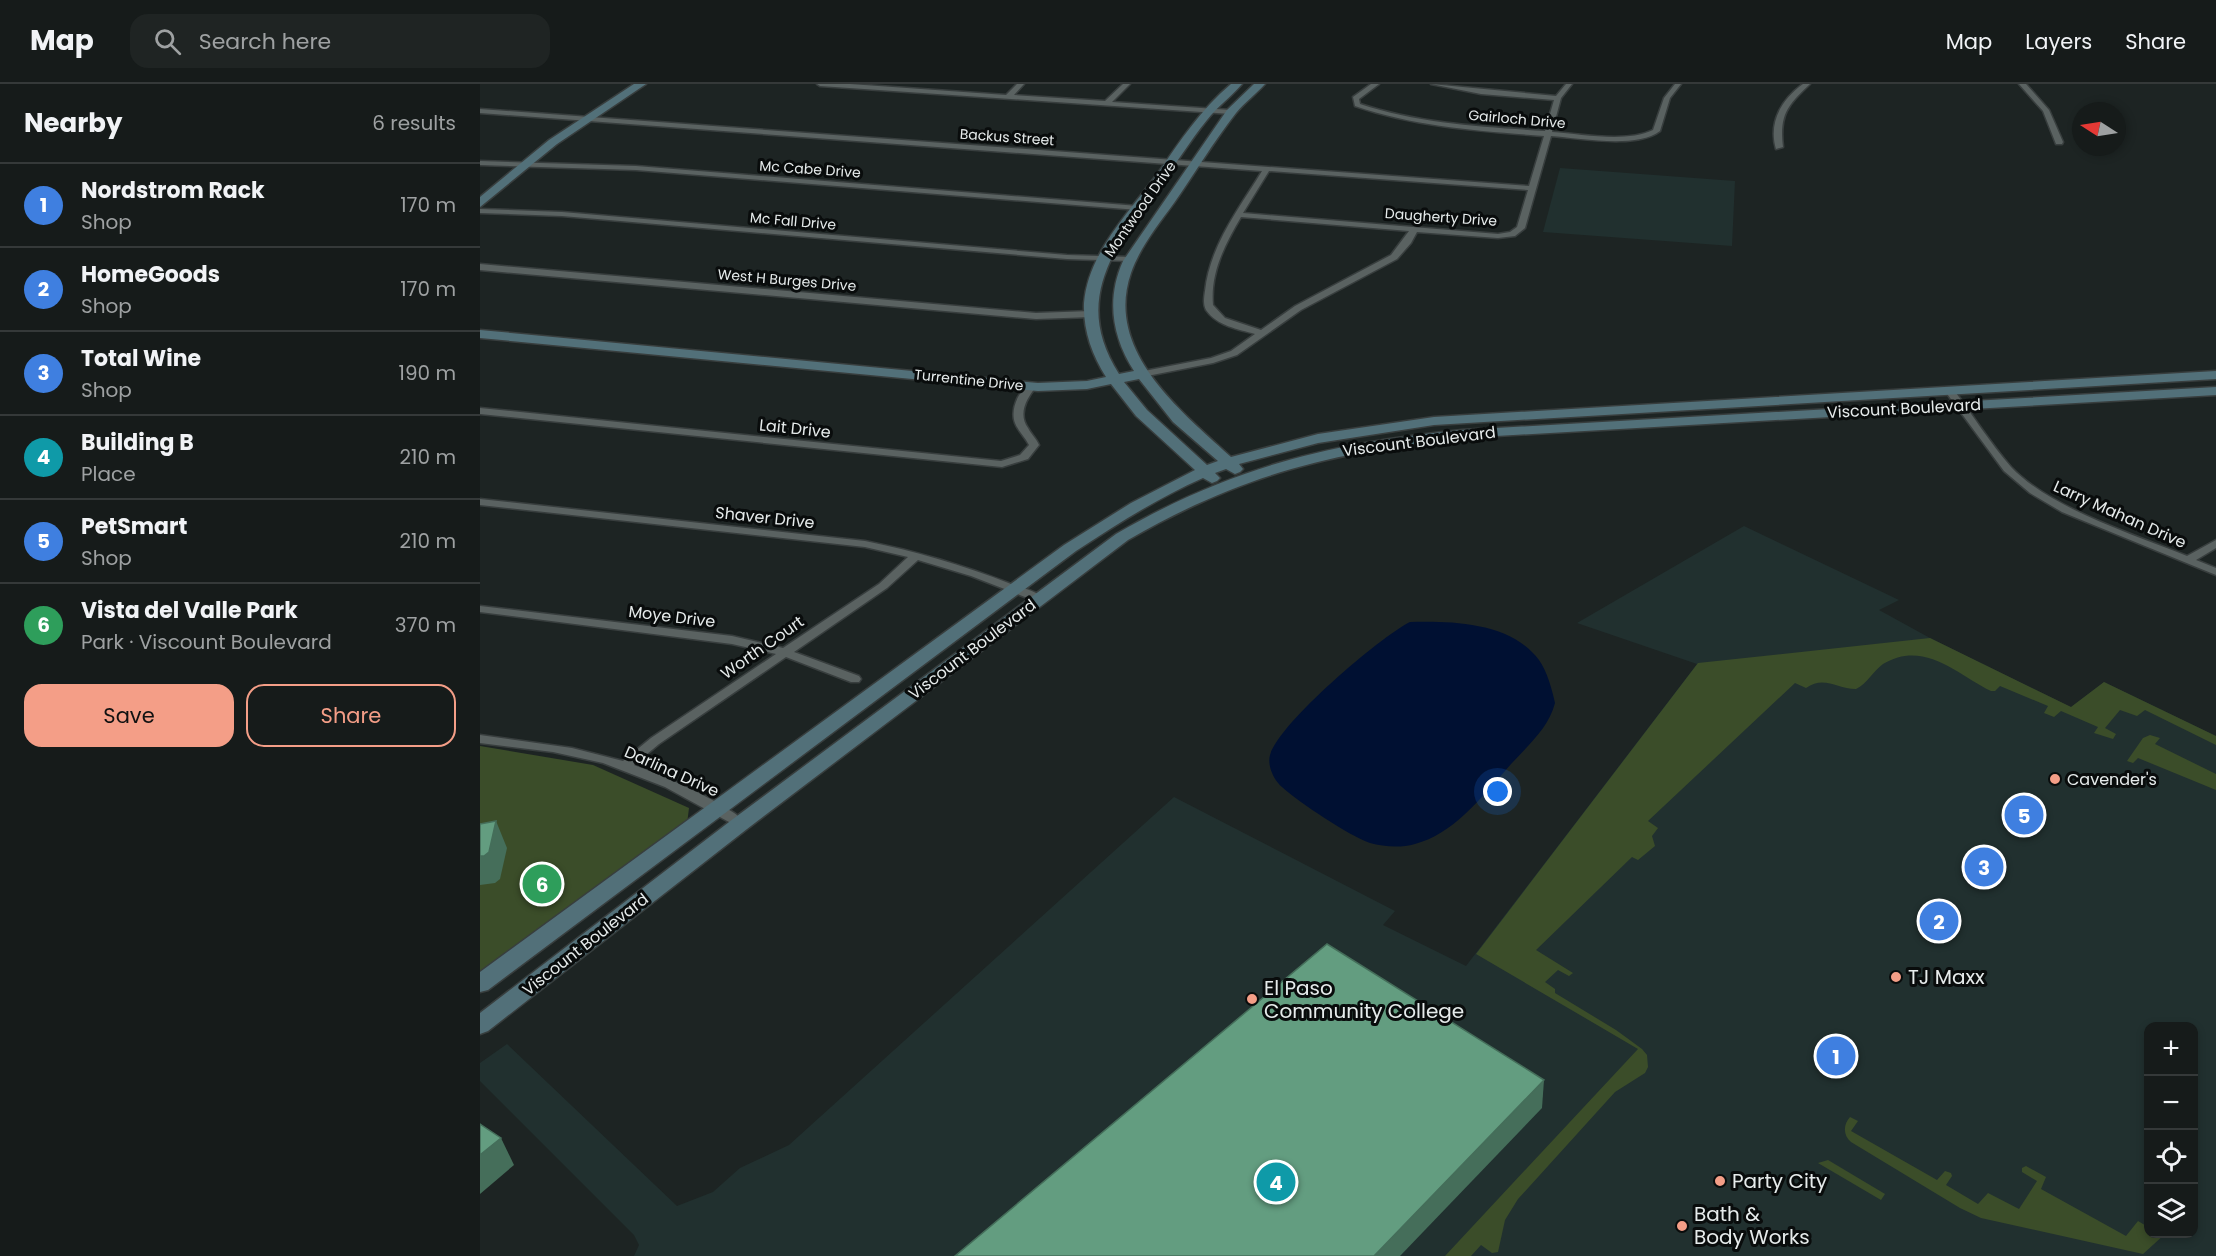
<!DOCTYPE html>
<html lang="en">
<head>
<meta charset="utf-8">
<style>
  body { margin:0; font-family:Poppins,sans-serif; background:#1f2423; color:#f1f3f6 }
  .controls { position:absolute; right:18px; bottom:18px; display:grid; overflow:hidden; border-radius:12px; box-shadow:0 3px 9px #0003 }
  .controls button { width:54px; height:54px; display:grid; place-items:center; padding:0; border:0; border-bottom:2px solid #353939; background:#161b1a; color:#f1f3f6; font:30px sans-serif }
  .compass { position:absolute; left:1592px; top:18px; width:54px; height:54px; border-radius:50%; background:#161b1a; box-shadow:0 3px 9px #0003; rotate:282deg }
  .you { position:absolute; left:1018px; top:708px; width:21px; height:21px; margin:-15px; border:4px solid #fff; border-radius:50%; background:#1a73e8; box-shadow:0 0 0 9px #1a73e833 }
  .badge { display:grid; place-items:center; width:39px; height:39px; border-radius:50%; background:#f49e87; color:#fff; font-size:20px; font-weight:700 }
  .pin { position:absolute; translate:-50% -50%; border:3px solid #fff; box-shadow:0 2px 6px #0006 }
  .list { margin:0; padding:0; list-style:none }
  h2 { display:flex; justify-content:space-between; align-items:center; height:78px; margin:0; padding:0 24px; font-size:26px }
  h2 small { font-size:20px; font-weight:400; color:#9ea1a2 }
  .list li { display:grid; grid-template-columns:39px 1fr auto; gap:18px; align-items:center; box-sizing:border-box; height:84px; padding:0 24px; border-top:2px solid #353939 }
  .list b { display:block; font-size:22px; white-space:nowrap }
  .list p { margin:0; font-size:20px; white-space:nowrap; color:#9ea1a2 }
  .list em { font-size:20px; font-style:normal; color:#9ea1a2 }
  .actions { display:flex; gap:12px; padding:18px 24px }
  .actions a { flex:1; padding:14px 0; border:2px solid #f49e87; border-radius:18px; text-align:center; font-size:21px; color:#f49e87 }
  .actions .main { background:#f49e87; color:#111 }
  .icon { flex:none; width:33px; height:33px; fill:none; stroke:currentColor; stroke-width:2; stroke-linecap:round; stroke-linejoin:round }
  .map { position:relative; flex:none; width:1736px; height:1172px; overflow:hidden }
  header { display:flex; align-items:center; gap:36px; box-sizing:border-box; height:84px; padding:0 30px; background:#161b1a; border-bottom:2px solid #353939 }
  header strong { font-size:28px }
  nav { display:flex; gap:33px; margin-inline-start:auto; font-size:21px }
  .search { width:420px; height:54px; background:#1f2423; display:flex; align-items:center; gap:15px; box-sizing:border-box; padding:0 21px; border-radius:18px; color:#9ea1a2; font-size:22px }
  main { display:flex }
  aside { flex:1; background:#161b1a }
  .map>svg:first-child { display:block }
  .built { fill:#21302f; fill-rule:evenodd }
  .green { fill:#3b4d29 }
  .water { fill:#001032 }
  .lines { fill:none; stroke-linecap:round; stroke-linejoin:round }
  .street-casing { stroke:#383e3e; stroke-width:3 }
  .secondary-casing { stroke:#383e3e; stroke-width:3 }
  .street { fill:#5a6261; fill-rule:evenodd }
  .secondary { fill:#527079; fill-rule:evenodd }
  .shaded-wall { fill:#456e5a }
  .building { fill:#639d80; stroke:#456e5a; stroke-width:1.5 }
  .poi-dot { fill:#f49e87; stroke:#090c0c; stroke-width:2 }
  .labels { text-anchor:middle; stroke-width:6; stroke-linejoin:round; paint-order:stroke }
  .far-street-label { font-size:14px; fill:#e6ebeb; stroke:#090c0c }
  .street-label { font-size:16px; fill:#e6ebeb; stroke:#090c0c }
  .poi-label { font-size:16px; fill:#e6ebeb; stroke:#090c0c; text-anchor:start }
  .near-poi-label { font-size:20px; fill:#e6ebeb; stroke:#090c0c; text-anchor:start }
</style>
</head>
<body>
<header>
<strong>Map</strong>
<div class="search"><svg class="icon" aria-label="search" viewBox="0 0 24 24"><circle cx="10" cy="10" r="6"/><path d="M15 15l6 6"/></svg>Search here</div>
<nav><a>Map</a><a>Layers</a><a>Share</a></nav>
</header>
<main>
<aside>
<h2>Nearby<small>6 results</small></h2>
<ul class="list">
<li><span class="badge" style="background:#3f7fe0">1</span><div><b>Nordstrom Rack</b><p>Shop</p></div><em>170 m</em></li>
<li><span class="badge" style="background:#3f7fe0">2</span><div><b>HomeGoods</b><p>Shop</p></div><em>170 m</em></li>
<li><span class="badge" style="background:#3f7fe0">3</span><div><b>Total Wine</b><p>Shop</p></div><em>190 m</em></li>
<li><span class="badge" style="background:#0f9aa8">4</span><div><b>Building B</b><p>Place</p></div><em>210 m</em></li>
<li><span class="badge" style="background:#3f7fe0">5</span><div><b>PetSmart</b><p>Shop</p></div><em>210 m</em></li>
<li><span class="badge" style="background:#2e9e5b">6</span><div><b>Vista del Valle Park</b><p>Park · Viscount Boulevard</p></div><em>370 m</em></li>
</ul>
<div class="actions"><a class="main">Save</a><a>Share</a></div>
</aside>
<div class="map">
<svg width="1736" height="1172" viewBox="0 0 1736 1172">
  <rect width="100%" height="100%" fill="#1d2423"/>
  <g class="built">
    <polygon points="1080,84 1255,97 1252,162 1063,148"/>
    <path d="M 1264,442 L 1419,516 L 1399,526 L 1450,554 L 1591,623 L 1624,598 L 1736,652 L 1736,1172 L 154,1172 L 159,1161 L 154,1151 L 0,997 L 0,979 L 27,960 L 197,1122 L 233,1108 L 260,1084 L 309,1061 L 694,713 L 915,827 L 903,841 L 986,882 L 1217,580 L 1097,539 ZM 1668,942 L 1714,942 L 1714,1150 L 1668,1150 Z"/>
  </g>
  <g class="green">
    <path d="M 1450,554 L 1591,623 L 1624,598 L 1736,652 L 1736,661 L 1665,626 L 1657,632 L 1640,626 L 1625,644 L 1636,650 L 1633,655 L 1614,649 L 1618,643 L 1581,627 L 1574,633 L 1564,629 L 1568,622 L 1520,602 L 1515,607 L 1511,607 C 1478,591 1444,555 1403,580 C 1393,587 1387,600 1376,605 C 1357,605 1344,591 1326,604 L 1315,599 L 1168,737 L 1178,744 L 1172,752 L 1175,762 L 1158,776 L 1152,773 L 1056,866 L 1093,889 L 1089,892 L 1078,886 L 1065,898 L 1075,905 L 1075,909 L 1136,946 L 1162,965 L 1167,971 L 1168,983 L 1165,989 L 1135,1008 L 1038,1115 L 1025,1136 L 1018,1168 L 1012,1169 L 1001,1161 L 991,1172 L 965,1172 L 1158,965 L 996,870 L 1218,579 Z"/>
    <polygon points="1670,651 1680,654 1675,660 1736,690 1736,706 1658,674 1653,679 1647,677 1663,654"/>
    <polygon points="0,662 113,681 209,724 207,740 0,891"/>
    <path d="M 1370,1033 L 1378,1037 L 1371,1047 L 1457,1096 L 1465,1087 L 1471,1089 L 1472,1092 L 1466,1101 L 1498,1120 L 1508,1109 L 1539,1125 L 1557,1097 L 1542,1088 L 1542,1084 L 1546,1082 L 1566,1093 L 1561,1105 L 1646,1152 L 1658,1137 L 1668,1143 L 1668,1150 L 1685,1150 L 1663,1170 L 1501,1134 L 1480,1124 L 1371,1058 C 1363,1051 1363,1041 1370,1033 Z"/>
    <polygon points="1348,1076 1405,1110 1401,1116 1338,1079"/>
  </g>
  <path class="water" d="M 930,538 C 972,537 1031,538 1059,576 C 1067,587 1072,605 1075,619 C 1068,647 1043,665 1025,687 C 1000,715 973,750 935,760 C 921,764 904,763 890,759 C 868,751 820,719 802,703 C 794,696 787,682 790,671 C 799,639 900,553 930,538 Z"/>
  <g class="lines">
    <g class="street-casing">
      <g id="street">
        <polygon points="337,0 370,0 526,11 537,0 544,0 534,11 625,17 643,0 650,0 632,18 751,26 754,28 751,30 340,2"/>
        <path d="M 891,0 L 899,0 L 879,15 L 880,20 C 940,40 1003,43 1065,47 L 1074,16 L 1001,10 L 951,0 L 1076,12 L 1086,0 L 1092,0 L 1081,14 L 1072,48 C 1102,50 1146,59 1173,46 L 1184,14 L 1195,0 L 1201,0 L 1190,14 L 1180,47 C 1156,65 1100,54 1071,52 L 1045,144 L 1035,152 L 1018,154 L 937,148 L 931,159 L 917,175 L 821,226 L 757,271 L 733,279 L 662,293 L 659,292 L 659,288 L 731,274 L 751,267 L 775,250 C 758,245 737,242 726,226 C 723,220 724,214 725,207 C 730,161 759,125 782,87 L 0,29 L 0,25 L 1049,102 L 1064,52 C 1000,47 936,43 875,22 L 873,13 ZM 789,87 L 1048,106 L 1037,143 L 1030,148 L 1018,150 L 763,129 ZM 761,133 L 929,147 L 911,171 L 815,222 L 781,246 L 745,234 L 733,221 C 730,189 745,160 761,133 Z"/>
        <path d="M 1323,0 L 1330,0 C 1308,21 1299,30 1303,63 L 1296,65 C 1288,38 1302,15 1323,0 Z"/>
        <polygon points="1539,0 1546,0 1569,26 1583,58 1582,60 1576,60 1563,27"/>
        <polygon points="0,77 156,82 658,122 662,124 658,126 156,86 0,81"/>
        <polygon points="0,125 82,128 587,171 650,173 654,175 650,177 587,175 82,132 0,129"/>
        <polygon points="0,180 556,229 611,227 615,230 611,233 556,235 0,186"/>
        <path d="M 551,300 L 556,303 C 546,315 538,330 548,344 C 551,350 556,354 559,361 L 548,375 L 522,383 L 0,330 L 0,324 L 521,377 L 540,371 L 549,361 C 545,353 538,347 535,339 C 530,326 538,306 551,300 Z"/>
        <path d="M 1470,304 L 1473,305 C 1492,330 1510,359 1531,383 C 1571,425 1653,450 1707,472 L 1736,456 L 1736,464 L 1716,476 L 1736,484 L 1736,491 L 1582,428 L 1550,409 L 1524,387 L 1465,307 Z"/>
        <path d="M 0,415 L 385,457 C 435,467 483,481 531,500 C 542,504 557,507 565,515 L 559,518 L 555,517 L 491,492 L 438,476 L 407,504 L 314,568 L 379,592 L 381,595 L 379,598 L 371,598 L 306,573 L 179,660 L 154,681 C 179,690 252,721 267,740 L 265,743 L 260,744 L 185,703 L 123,679 L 73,668 L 0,659 L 0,651 L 92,664 L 143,677 L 171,654 L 296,570 L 252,560 L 0,528 L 0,522 L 252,552 L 303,564 L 399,500 L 428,473 L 385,463 L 0,421 Z"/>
      </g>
    </g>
    <g class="secondary-casing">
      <g id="secondary">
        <polygon points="154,0 166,0 77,60 0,123 0,113 69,56"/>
        <path d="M 751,0 L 762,0 C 751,13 737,23 727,36 C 709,58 695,82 678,104 C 634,163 592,217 639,290 L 654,287 C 632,253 626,215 643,177 L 747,26 L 774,0 L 785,0 C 776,10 765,18 756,29 C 734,57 715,89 694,119 C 678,141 660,163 651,189 C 624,267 701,327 751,373 L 838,350 L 954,333 L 1736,287 L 1736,295 L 954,341 L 838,359 L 759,380 L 763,385 L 760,388 L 755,390 L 746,385 L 735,389 L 740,394 L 737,397 L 732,399 L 723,394 C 678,414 637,440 596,467 L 8,906 L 0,908 L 0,888 L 584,461 L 651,419 L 715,386 L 656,332 L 631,300 L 607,305 L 558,307 L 0,254 L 0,246 L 558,299 L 607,297 L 626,293 C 612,271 603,246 604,219 C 608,169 650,127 678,89 C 700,57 721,25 751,0 ZM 659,295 L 693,338 L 738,377 L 727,381 L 667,326 L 644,298 Z"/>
        <path d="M 1736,303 L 1736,311 L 982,354 C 853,368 760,391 648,456 L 267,745 L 8,947 L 0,950 L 0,929 L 253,735 L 636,450 C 751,383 851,359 982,346 Z"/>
      </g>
    </g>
    <use href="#street" class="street"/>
    <use href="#secondary" class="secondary"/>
  </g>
  <g class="shaded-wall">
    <polygon points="16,737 27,764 20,795 15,799 0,801 0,772"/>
    <polygon points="1064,996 1062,1024 920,1172 894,1172"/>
    <polygon points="21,1054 34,1081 0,1110 0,1071"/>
  </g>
  <g class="building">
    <polygon points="16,737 9,768 4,772 0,772 0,740"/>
    <polygon points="847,860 1064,996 894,1172 475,1172"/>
    <polygon points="0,1040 21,1054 0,1071"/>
  </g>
  <g class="poi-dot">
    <circle cx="1575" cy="695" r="6"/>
    <circle cx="1416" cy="893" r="6"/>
    <circle cx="772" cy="915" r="6"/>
    <circle cx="1240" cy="1097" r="6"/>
    <circle cx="1202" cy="1142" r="6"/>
  </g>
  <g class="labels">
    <g class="far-street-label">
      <text transform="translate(1037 35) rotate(5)" y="5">Gairloch Drive</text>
      <text transform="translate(527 53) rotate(4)" y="5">Backus Street</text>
      <text transform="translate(330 85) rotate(4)" y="5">Mc Cabe Drive</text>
      <text transform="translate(660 125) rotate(-55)" y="5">Montwood Drive</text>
      <text transform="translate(961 133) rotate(4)" y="5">Daugherty Drive</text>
      <text transform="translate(313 137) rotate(5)" y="5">Mc Fall Drive</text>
      <text transform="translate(307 196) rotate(5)" y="5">West H Burges Drive</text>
      <text transform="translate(489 296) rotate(6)" y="5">Turrentine Drive</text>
    </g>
    <g class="street-label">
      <text transform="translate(1424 324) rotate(-3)" y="6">Viscount Boulevard</text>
      <text transform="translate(315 344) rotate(6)" y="6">Lait Drive</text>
      <text transform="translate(939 357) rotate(-7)" y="6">Viscount Boulevard</text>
      <text transform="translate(1640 430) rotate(24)" y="6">Larry Mahan Drive</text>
      <text transform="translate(285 433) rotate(6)" y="6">Shaver Drive</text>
      <text transform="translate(192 532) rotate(7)" y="6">Moye Drive</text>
      <text transform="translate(282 563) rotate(-35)" y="6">Worth Court</text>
      <text transform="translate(492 565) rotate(-37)" y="6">Viscount Boulevard</text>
      <text transform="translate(192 687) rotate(24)" y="6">Darlina Drive</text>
      <text transform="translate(105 860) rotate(-38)" y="6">Viscount Boulevard</text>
    </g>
    <g class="poi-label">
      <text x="1587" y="701">Cavender's</text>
    </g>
    <g class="near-poi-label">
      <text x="1428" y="900">TJ Maxx</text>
      <text x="784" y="911">El Paso<tspan x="784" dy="23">Community College</tspan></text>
      <text x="1252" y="1104">Party City</text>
      <text x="1214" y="1137">Bath &amp;<tspan x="1214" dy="23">Body Works</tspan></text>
    </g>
  </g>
</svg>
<div class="controls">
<button>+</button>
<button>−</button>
<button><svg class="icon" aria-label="locate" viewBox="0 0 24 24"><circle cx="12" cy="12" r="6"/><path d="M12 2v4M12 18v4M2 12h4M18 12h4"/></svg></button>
<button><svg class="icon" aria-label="layers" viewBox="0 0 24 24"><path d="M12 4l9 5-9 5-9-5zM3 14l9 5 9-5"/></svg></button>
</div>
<svg class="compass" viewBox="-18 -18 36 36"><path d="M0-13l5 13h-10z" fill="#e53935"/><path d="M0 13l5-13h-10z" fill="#9ea1a2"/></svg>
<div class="you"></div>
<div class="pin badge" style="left:1356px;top:972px;background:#3f7fe0">1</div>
<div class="pin badge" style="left:1459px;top:837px;background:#3f7fe0">2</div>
<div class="pin badge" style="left:1504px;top:783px;background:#3f7fe0">3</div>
<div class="pin badge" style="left:796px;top:1098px;background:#0f9aa8">4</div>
<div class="pin badge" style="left:1544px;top:731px;background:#3f7fe0">5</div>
<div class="pin badge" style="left:62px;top:800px;background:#2e9e5b">6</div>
</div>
</main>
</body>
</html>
